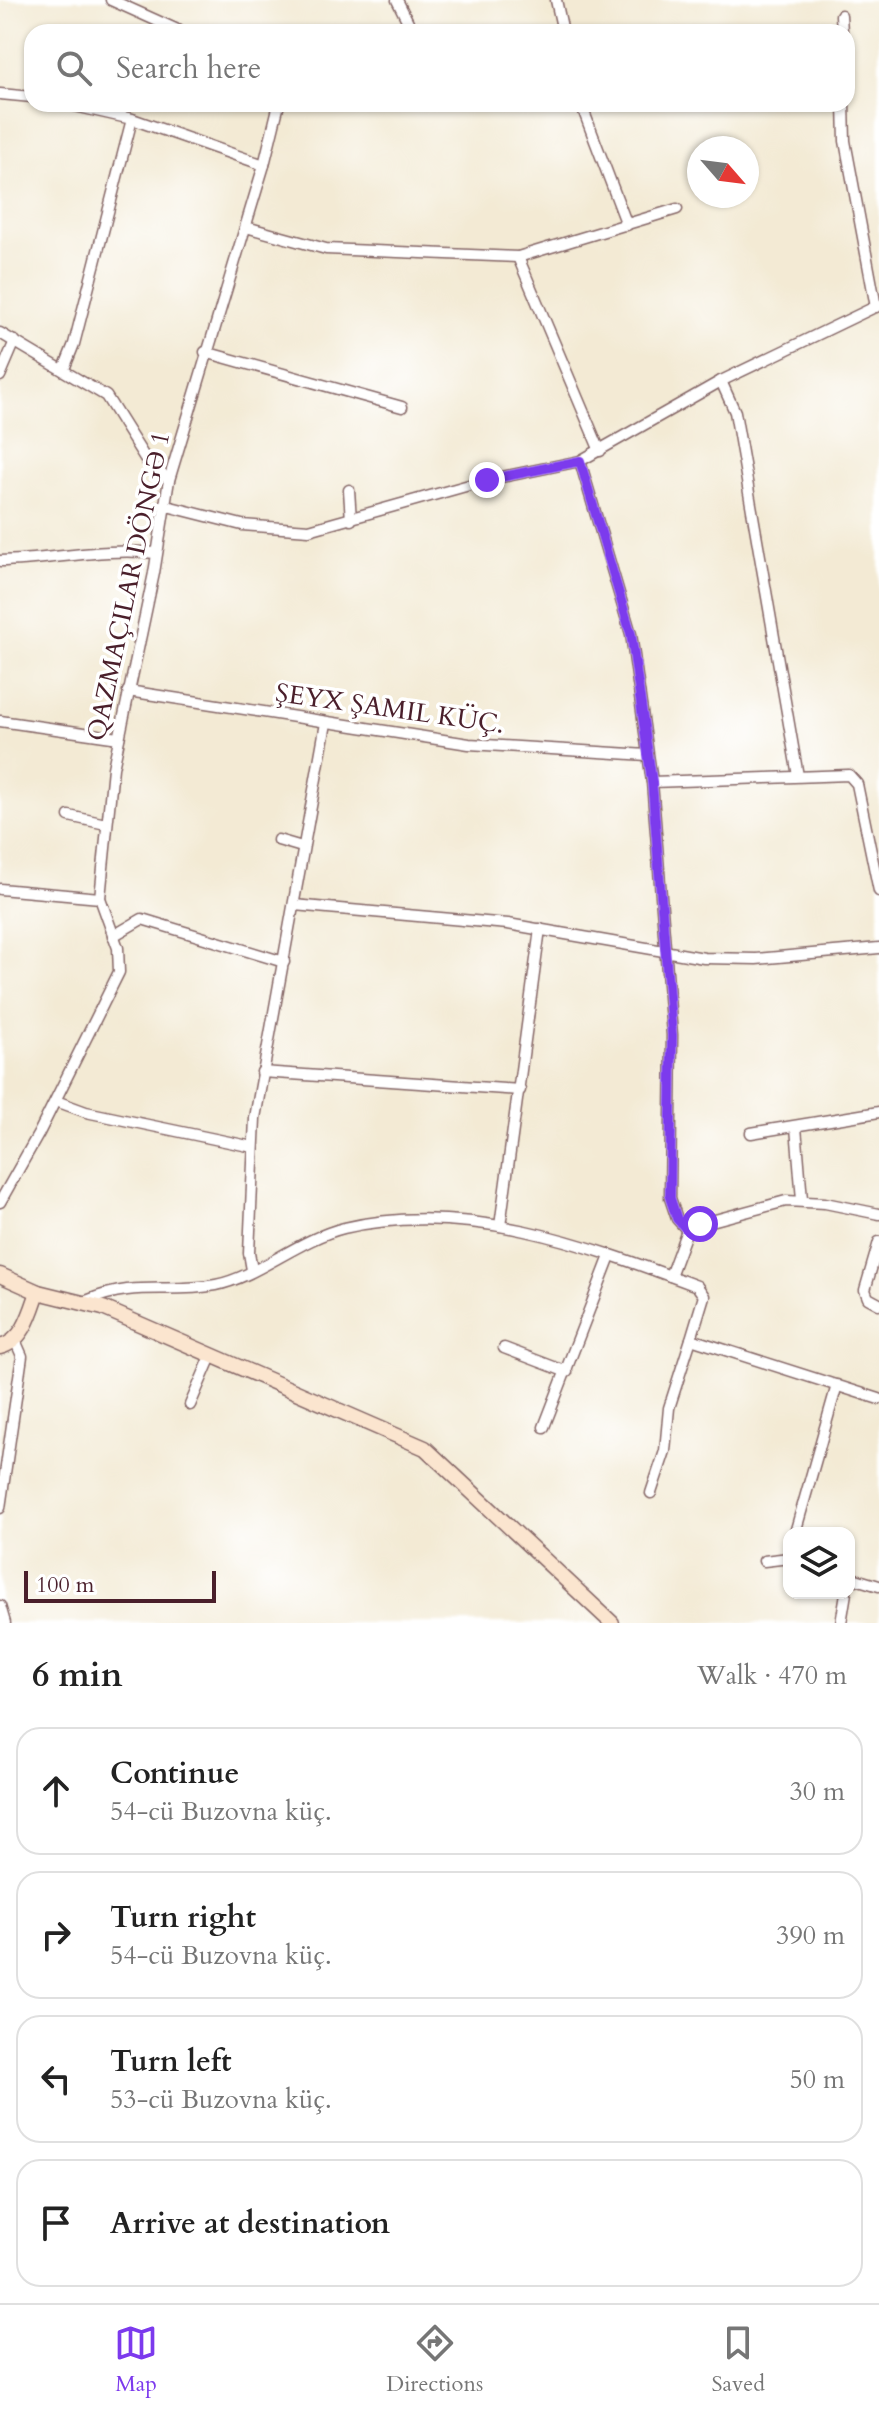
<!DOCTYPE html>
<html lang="en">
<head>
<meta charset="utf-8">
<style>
  body { margin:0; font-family:Cardo,serif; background:#f6f6f6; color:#222 }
  .controls { position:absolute; right:24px; bottom:24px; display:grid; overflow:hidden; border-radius:16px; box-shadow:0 2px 6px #0004 }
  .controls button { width:72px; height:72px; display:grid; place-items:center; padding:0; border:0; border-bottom:2px solid #e0e0e0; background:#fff; color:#222; font:40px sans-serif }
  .compass { position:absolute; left:687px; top:136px; width:72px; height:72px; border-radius:50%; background:#fff; box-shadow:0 2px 6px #0004; rotate:118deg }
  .scale { position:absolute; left:24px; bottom:20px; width:192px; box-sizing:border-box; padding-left:8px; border:4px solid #4a1f2b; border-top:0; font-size:22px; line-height:28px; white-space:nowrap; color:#4a1f2b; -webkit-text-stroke:6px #fff; paint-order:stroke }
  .stop { position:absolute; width:24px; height:24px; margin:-18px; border:6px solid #7c3aed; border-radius:50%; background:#fff }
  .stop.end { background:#7c3aed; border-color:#fff; box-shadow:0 2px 8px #0008 }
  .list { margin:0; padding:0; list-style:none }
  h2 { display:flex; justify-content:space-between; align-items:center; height:104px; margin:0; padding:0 32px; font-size:34px }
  h2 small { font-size:26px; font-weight:400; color:#767676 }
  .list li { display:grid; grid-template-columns:52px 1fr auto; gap:24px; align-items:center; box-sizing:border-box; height:128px; margin:0 16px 16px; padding:0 16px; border:2px solid #e0e0e0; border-radius:24px }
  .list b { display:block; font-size:30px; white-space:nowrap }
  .list p { margin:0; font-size:26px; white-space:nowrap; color:#767676 }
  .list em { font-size:26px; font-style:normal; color:#767676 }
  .icon { flex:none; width:44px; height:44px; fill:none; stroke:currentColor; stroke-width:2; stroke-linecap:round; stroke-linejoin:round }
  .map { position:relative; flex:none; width:879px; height:1623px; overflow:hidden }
  .search { position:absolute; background:#fff; box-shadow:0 2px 6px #0004; left:24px; right:24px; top:24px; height:88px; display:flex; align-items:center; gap:20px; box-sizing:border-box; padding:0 28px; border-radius:24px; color:#767676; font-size:30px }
  .sheet { height:680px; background:#fff }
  nav { display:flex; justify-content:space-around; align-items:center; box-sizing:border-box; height:112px; border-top:2px solid #e0e0e0; background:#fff; font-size:22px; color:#767676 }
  nav a { display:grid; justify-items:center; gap:4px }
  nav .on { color:#7c3aed }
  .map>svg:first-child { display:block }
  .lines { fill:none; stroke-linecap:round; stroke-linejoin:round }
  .street-casing { stroke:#856666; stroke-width:13 }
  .secondary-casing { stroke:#856666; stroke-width:17 }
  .street { stroke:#fff; stroke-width:10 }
  .secondary { stroke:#fbe5cf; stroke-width:14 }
  .route { stroke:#7c3aed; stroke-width:10 }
  .labels { text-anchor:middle; stroke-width:7; stroke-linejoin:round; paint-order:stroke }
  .street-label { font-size:26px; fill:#4a1f2b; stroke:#fff }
</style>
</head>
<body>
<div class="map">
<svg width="879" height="1623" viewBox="0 0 879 1623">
  <rect width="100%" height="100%" fill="#fff"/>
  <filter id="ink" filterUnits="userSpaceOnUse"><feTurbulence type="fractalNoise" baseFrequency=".0125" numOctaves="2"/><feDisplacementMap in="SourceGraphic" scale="16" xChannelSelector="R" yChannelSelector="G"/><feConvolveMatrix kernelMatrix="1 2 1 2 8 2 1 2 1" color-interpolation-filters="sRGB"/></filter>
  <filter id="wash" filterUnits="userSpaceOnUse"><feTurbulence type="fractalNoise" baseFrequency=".006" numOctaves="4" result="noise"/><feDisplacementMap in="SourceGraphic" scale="32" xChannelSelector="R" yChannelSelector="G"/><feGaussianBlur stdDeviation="1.8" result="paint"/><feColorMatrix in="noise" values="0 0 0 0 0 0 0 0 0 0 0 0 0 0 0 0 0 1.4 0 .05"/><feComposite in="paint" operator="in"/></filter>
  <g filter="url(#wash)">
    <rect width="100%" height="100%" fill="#f3ead4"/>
  </g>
  <g filter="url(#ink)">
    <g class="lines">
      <g class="street-casing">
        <g id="street">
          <polyline points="111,0 182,32"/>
          <polyline points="397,0 413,32"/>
          <polyline points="556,0 563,32"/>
          <polyline points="841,15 842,32"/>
          <polyline points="0,94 32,97"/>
          <polyline points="581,104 627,225"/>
          <polyline points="844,104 845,141 876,307"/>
          <polyline points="264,165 279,104"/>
          <polyline points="246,227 326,249 518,257 677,209"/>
          <polyline points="518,257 600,451"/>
          <polyline points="0,333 106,396 148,463 169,480"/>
          <polyline points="205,352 402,407"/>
          <polyline points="64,369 74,344 132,119"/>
          <polyline points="0,376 15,341"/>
          <polyline points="721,381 735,412 798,776"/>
          <polyline points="580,461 631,634 652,782 672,1035 670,1198 677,1219 687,1230"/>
          <polyline points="349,490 351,520"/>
          <polyline points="163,505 242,525 309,530 487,480 580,461 721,381 879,305"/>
          <path d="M 0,561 C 52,560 105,547 156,553"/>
          <polyline points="128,691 469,744 647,755"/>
          <polyline points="0,721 119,738"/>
          <polyline points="652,782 849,775 857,784 879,891"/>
          <polyline points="69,816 106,824"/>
          <polyline points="278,840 302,847"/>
          <polyline points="0,889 100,898"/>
          <polyline points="294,905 508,924 704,958 756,959 879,948"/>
          <polyline points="113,936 142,919 284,962"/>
          <polyline points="262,1072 520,1090"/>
          <polyline points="56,1101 86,1112 253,1147"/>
          <polyline points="796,1127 802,1200"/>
          <polyline points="751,1133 879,1112"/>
          <polyline points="0,1202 39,1133 119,972 118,948 100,898 113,768 154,573 169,480 264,165 132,119 66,104"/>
          <polyline points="500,1226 540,929"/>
          <polyline points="879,1242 865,1290 868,1298 879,1304"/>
          <polyline points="252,1270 249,1253 255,1118 326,723"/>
          <polyline points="670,1276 687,1230 700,1224 786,1201 825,1203 879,1214"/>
          <path d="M 86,1301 C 136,1280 167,1294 216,1285 C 257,1277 299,1239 344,1228 C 465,1200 585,1244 697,1286 L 704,1296 L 691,1339 L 879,1399"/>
          <polyline points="504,1348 567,1372"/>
          <polyline points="190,1405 212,1354"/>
          <polyline points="544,1427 610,1256"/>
          <polyline points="651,1493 665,1451 669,1408 691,1339"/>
          <polyline points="0,1508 22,1356 15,1340"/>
          <polyline points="795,1533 837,1385"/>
          <polyline points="764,1561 789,1558"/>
          <polyline points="849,1577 879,1586"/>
          <polyline points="0,1606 5,1623"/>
          <polyline points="841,1623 846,1593"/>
        </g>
      </g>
      <g class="secondary-casing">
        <g id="secondary">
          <polyline points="0,1275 38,1292 103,1308 425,1448 612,1623"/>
          <path d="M 0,1347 C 24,1341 31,1312 38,1292"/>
        </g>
      </g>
      <use href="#street" class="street"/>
      <use href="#secondary" class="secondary"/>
    </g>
  </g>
  <g class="lines" filter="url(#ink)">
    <polyline class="route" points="487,480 580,461 631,634 652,782 672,1035 670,1198 677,1219 687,1230 700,1224"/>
  </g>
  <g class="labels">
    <g class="street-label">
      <text transform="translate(128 586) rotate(-78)" y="9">QAZMAÇILAR DÖNGƏ 1</text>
      <text transform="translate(390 708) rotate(8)" y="9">ŞEYX ŞAMIL KÜÇ.</text>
    </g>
  </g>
</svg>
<div class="controls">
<button><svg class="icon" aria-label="layers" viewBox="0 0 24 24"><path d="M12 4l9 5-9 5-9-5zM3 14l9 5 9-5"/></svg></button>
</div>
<svg class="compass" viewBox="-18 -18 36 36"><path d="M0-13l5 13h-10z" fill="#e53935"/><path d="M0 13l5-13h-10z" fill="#767676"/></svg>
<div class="scale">100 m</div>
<div class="stop" style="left:700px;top:1224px"></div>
<div class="stop end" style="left:487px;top:480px"></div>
<div class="search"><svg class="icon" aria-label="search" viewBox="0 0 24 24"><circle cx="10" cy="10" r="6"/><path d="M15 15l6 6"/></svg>Search here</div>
</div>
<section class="sheet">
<h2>6 min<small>Walk · 470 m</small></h2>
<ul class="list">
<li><svg class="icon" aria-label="ahead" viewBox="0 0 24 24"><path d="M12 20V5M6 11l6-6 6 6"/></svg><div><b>Continue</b><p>54-cü Buzovna küç.</p></div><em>30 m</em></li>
<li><svg class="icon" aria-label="right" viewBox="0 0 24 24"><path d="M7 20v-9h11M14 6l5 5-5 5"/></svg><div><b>Turn right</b><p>54-cü Buzovna küç.</p></div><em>390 m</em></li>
<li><svg class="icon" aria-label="left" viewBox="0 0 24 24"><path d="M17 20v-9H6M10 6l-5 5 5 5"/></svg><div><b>Turn left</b><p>53-cü Buzovna küç.</p></div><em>50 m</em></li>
<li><svg class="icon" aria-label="arrive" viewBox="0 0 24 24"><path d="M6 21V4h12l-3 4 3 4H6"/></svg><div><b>Arrive at destination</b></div></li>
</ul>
</section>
<nav>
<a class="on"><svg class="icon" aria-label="map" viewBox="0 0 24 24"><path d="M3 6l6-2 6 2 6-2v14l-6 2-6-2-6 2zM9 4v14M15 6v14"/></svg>Map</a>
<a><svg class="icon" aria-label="directions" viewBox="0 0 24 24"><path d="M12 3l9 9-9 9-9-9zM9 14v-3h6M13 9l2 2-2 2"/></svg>Directions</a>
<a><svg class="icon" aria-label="saved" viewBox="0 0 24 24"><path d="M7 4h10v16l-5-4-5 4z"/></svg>Saved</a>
</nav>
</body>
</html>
